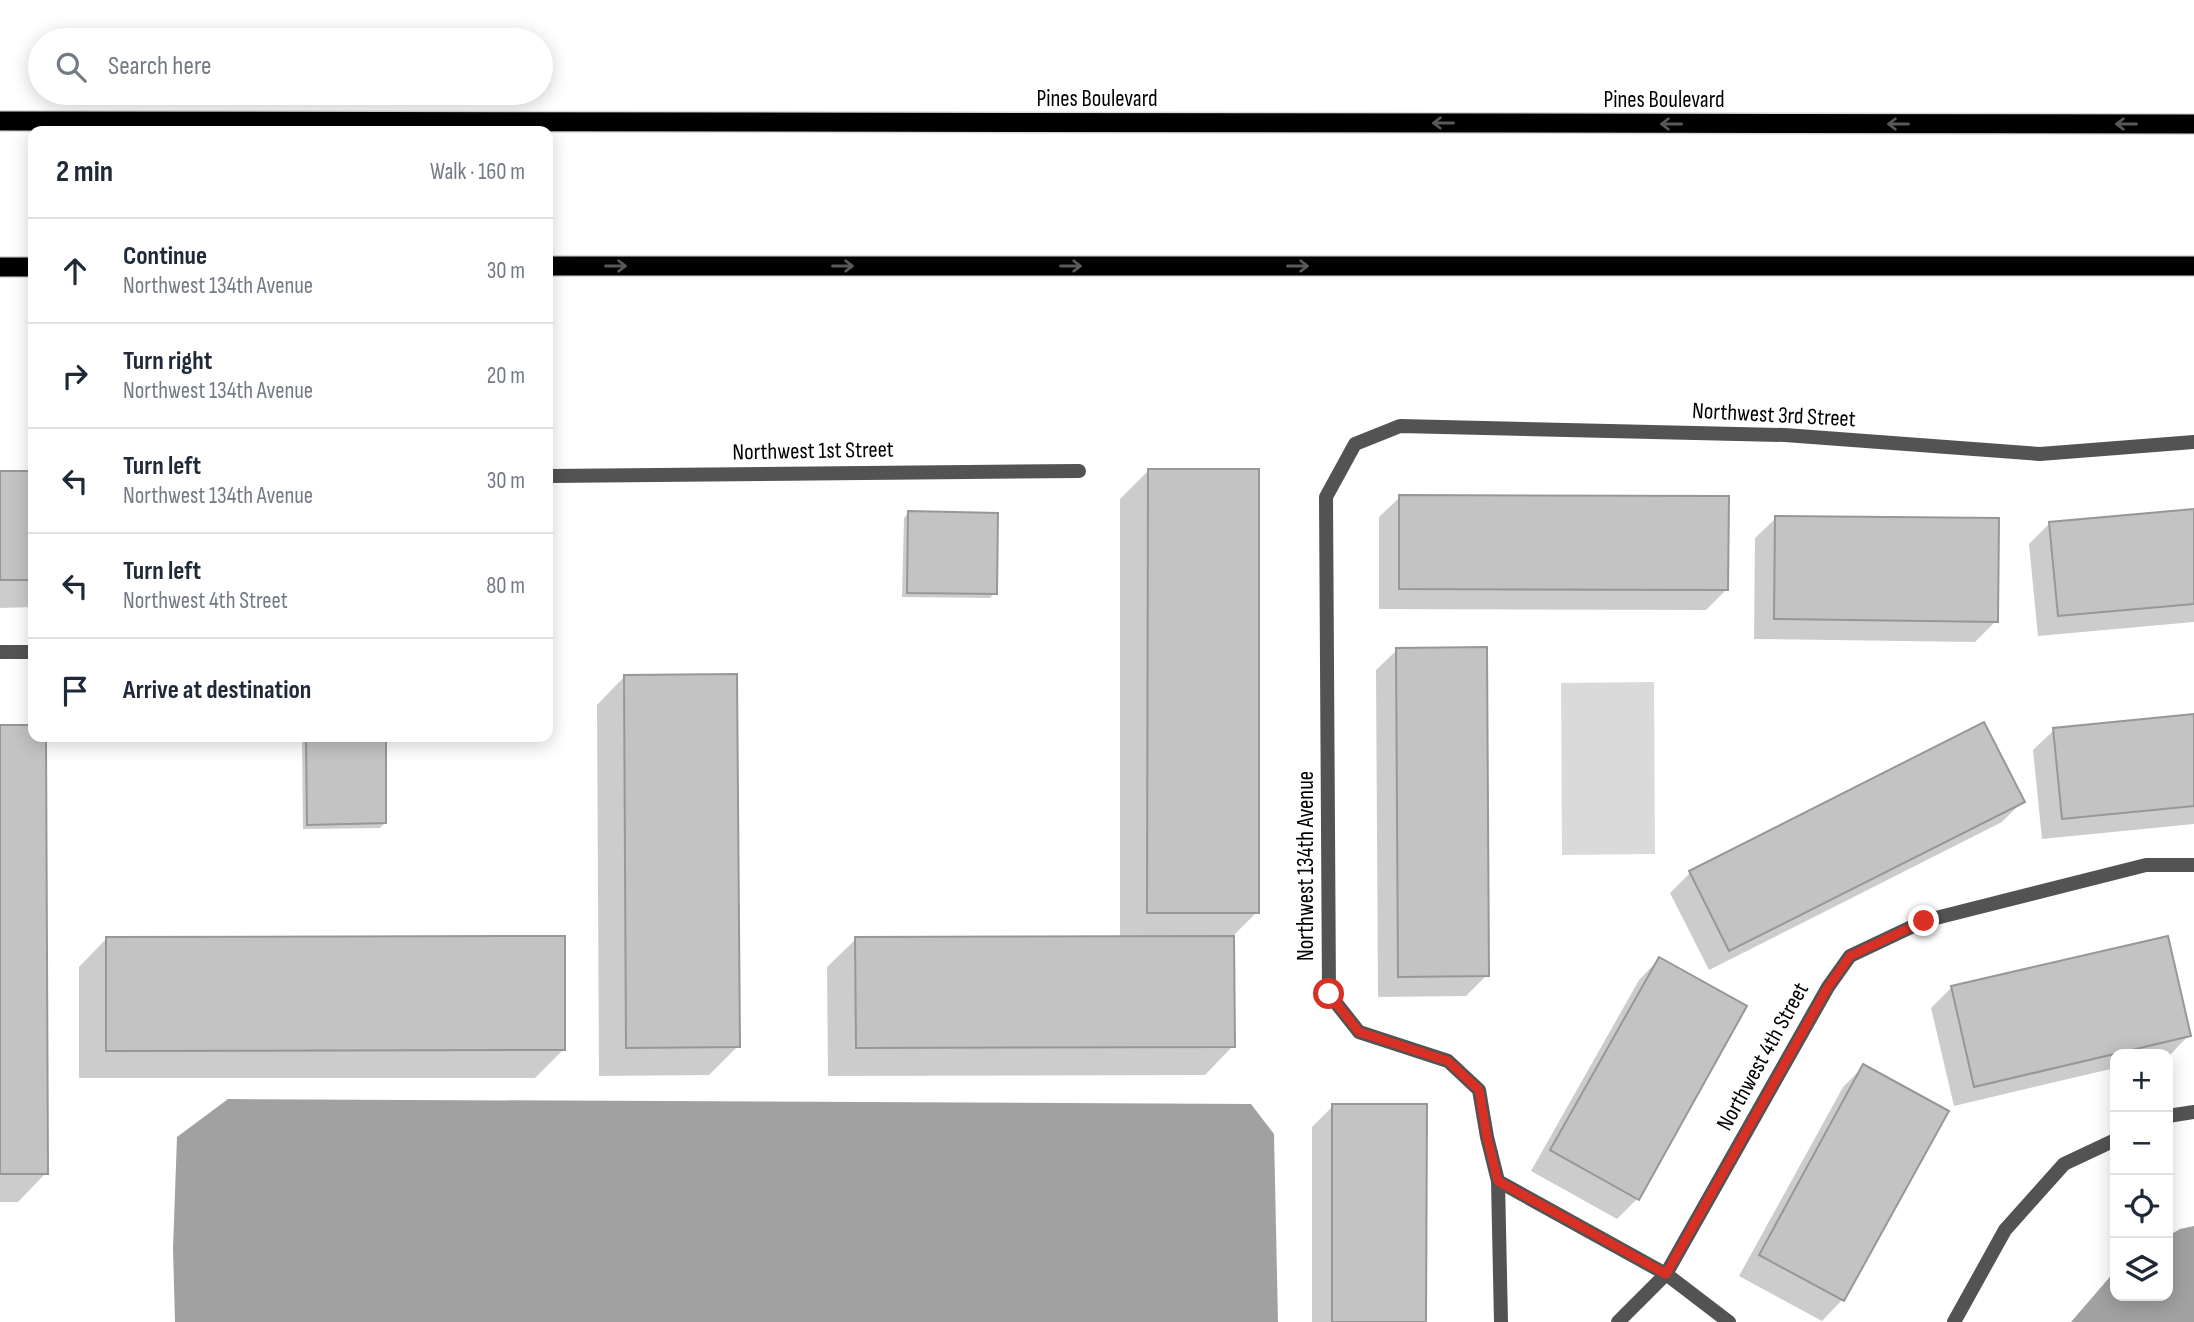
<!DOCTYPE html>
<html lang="en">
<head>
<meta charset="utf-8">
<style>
  body { margin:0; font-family:"Sofia Sans Condensed",sans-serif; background:#f2f2f3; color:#1f2937 }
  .controls { position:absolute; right:21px; bottom:21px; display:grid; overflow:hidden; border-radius:14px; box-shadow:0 4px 18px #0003 }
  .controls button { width:63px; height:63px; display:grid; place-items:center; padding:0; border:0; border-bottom:2px solid #e0e1e3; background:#fff; color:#1f2937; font:35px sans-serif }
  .stop { position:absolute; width:21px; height:21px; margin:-16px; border:5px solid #d93025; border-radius:50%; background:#fff }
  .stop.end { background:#d93025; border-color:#fff; box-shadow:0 2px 7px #0008 }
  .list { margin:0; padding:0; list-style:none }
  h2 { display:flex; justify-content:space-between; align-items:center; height:91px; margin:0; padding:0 28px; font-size:30px }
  h2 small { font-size:23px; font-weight:400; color:#747a83 }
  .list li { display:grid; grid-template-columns:46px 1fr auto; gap:21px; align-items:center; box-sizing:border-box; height:105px; padding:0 28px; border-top:2px solid #e0e1e3 }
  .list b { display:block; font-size:26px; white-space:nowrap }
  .list p { margin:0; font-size:23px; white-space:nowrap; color:#747a83 }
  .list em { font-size:23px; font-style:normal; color:#747a83 }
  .icon { flex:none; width:38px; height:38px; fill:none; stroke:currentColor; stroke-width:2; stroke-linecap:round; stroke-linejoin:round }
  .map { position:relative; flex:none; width:2194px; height:1322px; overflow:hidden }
  .search { position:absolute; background:#fff; box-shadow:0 4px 18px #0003; left:28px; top:28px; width:525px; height:77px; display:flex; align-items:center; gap:18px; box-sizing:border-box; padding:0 24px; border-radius:38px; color:#747a83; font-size:26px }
  .panel { position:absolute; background:#fff; box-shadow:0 4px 18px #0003; left:28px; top:126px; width:525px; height:616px; border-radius:14px }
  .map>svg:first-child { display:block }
  .green { fill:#dadada }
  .water { fill:#a1a1a1 }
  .shadow { fill:#0003 }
  .building { fill:#c3c3c3; stroke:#979797; stroke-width:2 }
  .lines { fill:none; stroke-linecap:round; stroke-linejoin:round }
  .trunk-casing { stroke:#dbdbdb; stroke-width:22 }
  .service { stroke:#535353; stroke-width:14 }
  .minor { stroke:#535353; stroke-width:14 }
  .trunk { stroke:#000; stroke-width:19 }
  .oneway { stroke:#595959 }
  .route { stroke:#d93025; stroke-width:9 }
  .labels { text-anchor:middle; stroke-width:6; stroke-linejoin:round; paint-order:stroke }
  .street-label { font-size:23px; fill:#000; stroke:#fff }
</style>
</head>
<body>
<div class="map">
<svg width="2194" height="1322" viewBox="0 0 2194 1322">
  <rect width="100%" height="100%" fill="#fff"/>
  <polygon class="green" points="1654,682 1655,854 1562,855 1561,683"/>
  <g class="water">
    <polygon points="228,1099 1251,1104 1274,1134 1278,1322 175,1322 173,1249 177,1137"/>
    <polygon points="2194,1226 2194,1322 2071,1322 2115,1271 2115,1296 2168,1296 2168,1236 2180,1229"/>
  </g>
  <g class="shadow">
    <polygon points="1148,471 1257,912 1233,936 1233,1046 1205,1075 828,1076 827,967 856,939 1120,938 1120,499"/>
    <polygon points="0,473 33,473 33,607 0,608"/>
    <polygon points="1400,497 1727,589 1706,610 1379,609 1379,517"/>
    <polygon points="2194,511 2194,622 2038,636 2029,544 2050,523"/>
    <polygon points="908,513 995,593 990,598 902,597 904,518"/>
    <polygon points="1776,518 1996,621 1975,642 1754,639 1755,538"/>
    <polygon points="1397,650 1487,975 1466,996 1378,997 1376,670"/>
    <polygon points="625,676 738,1046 709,1075 599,1076 597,705"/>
    <polygon points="2194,716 2194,824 2042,839 2033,750 2054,730"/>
    <polygon points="0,727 33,727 33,737 45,737 46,1173 18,1202 0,1202"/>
    <polygon points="302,737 384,737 385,823 380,828 303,829"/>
    <polygon points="2023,801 2002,822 1709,970 1670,893 1690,873"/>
    <polygon points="107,938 563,1050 535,1078 79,1078 79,967"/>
    <polygon points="1659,959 1637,1199 1617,1219 1531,1171 1639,980"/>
    <polygon points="1951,988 2189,1035 2169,1056 2115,1054 2115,1068 1954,1106 1931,1008"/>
    <polygon points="1864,1066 1946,1111 1842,1300 1822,1321 1739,1276 1843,1087"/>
    <polygon points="1333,1106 1425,1322 1312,1322 1312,1127"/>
  </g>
  <g class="building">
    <polygon points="1148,469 1259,469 1259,913 1147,913"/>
    <rect x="0" y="471" width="33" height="109"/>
    <polygon points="1399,495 1729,496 1728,590 1399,589"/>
    <polygon points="2194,509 2194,604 2058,616 2049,522"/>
    <polygon points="908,511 998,513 997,594 907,593"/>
    <polygon points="1775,516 1999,518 1998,622 1774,619"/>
    <polygon points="1487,647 1489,976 1398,977 1396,648"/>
    <polygon points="737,674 740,1047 626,1048 624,675"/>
    <polygon points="2194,714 2194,806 2062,819 2053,728"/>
    <polygon points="1984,722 2025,802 1729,951 1689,871"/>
    <polygon points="0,725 33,725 33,737 46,737 48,1174 0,1174"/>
    <polygon points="306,737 386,737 386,823 307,825"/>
    <polygon points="565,936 565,1050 106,1051 106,937"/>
    <polygon points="1234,936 1235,1047 856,1048 855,937"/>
    <polygon points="2168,936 2191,1036 1974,1087 1951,986"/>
    <polygon points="1659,957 1747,1006 1639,1200 1550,1150"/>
    <polygon points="1863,1064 1949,1111 1844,1301 1759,1255"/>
    <polygon points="1332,1104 1427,1104 1426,1322 1332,1322"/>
  </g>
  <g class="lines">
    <g class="trunk-casing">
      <g id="trunk">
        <polyline points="0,121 2194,124"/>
        <polyline points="548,266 2194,266"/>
        <polyline points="0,267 33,267"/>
      </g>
    </g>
    <g class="service">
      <polyline points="548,476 1079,471"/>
      <polyline points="0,652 33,652"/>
    </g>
    <g class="minor">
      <polyline points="2168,1116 2194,1112"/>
      <polyline points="1498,1181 1501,1322"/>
      <polyline points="1618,1322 1666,1274 1828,987 1850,956 1924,921 2146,865 2194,865"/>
      <polyline points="1729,1322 1666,1274 1498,1181 1487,1137 1479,1090 1448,1061 1359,1032 1329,994 1326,497 1355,444 1400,426 1785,435 2040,454 2194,442"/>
      <polyline points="1954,1322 2005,1230 2064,1164 2115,1140"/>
    </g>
    <use href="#trunk" class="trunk"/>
  </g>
  <defs><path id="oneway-shaft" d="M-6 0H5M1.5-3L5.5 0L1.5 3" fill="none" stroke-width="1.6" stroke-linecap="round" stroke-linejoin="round" transform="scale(1.75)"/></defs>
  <g class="oneway">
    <use href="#oneway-shaft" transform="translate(1443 123) rotate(-180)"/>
    <use href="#oneway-shaft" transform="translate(1671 124) rotate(-180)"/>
    <use href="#oneway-shaft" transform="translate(1898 124) rotate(-180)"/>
    <use href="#oneway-shaft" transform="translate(2126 124) rotate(-180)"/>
    <use href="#oneway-shaft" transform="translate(616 266)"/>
    <use href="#oneway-shaft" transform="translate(843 266)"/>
    <use href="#oneway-shaft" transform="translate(1071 266)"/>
    <use href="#oneway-shaft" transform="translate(1298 266)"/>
  </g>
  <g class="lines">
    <polyline class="route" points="1329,994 1359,1032 1448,1061 1479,1090 1487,1137 1498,1181 1666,1274 1828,987 1850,956 1924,921"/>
  </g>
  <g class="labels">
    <g class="street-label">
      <text x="1097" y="106">Pines Boulevard</text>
      <text x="1664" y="107">Pines Boulevard</text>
      <text transform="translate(1774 414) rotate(3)" y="8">Northwest 3rd Street</text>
      <text transform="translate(813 450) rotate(-1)" y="8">Northwest 1st Street</text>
      <text transform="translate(1305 866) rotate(-90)" y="8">Northwest 134th Avenue</text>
      <text transform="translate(1762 1056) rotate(-61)" y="8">Northwest 4th Street</text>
    </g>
  </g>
</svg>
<div class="controls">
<button>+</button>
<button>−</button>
<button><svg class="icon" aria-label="locate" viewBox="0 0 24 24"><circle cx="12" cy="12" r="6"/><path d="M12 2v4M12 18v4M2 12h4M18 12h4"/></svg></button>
<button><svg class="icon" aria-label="layers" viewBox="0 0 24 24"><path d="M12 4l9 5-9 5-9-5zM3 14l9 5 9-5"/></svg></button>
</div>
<div class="stop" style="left:1329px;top:994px"></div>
<div class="stop end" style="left:1924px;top:921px"></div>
<div class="search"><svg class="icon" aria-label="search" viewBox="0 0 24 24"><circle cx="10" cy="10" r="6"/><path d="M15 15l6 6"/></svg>Search here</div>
<section class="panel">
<h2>2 min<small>Walk · 160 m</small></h2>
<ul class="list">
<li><svg class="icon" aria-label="ahead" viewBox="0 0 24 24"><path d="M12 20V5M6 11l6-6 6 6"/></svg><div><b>Continue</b><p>Northwest 134th Avenue</p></div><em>30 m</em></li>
<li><svg class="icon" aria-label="right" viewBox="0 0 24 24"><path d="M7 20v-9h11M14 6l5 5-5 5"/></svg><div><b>Turn right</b><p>Northwest 134th Avenue</p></div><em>20 m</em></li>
<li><svg class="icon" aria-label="left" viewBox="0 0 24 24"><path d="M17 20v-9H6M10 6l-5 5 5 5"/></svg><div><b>Turn left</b><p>Northwest 134th Avenue</p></div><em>30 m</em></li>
<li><svg class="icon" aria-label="left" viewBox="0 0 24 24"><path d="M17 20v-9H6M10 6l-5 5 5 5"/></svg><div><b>Turn left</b><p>Northwest 4th Street</p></div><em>80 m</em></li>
<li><svg class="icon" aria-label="arrive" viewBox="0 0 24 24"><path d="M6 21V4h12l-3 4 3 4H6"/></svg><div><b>Arrive at destination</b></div></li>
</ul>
</section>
</div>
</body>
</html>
